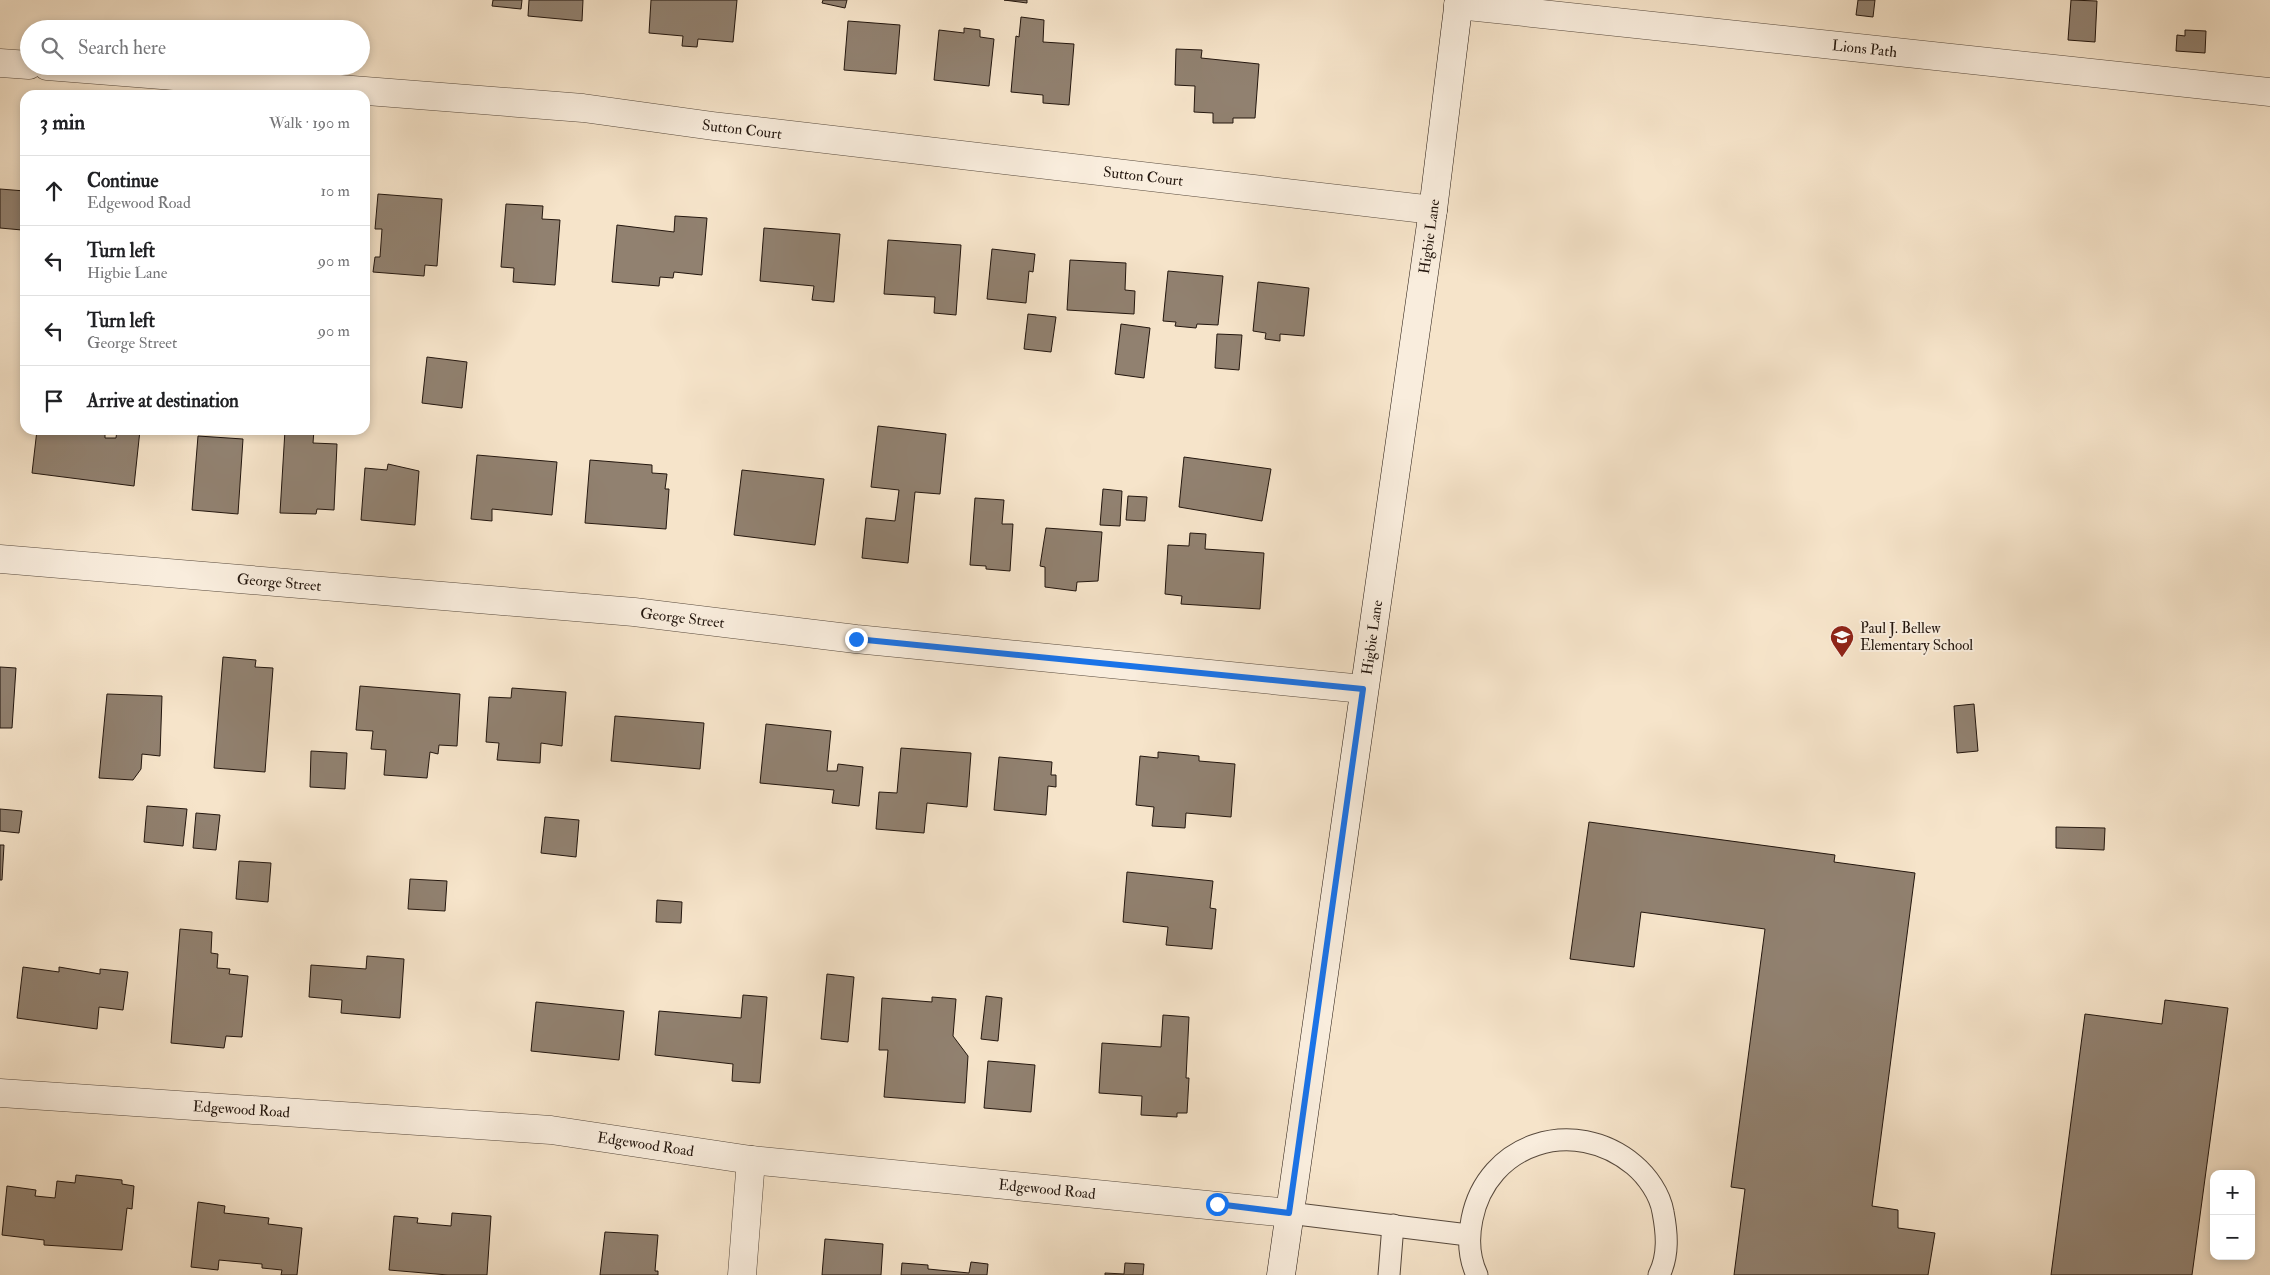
<!DOCTYPE html>
<html lang="en">
<head>
<meta charset="utf-8">
<style>
  body { margin:0; font-family:"IM FELL Double Pica",serif; background:#f6f6f6; color:#202124 }
  .controls { position:absolute; right:15px; bottom:15px; display:grid; overflow:hidden; border-radius:10px; box-shadow:0 2px 8px #0003 }
  .controls button { width:45px; height:45px; display:grid; place-items:center; padding:0; border:0; border-bottom:1px solid #e0e0e0; background:#fff; color:#202124; font:25px sans-serif }
  .stop { position:absolute; width:15px; height:15px; margin:-11px; border:4px solid #1a73e8; border-radius:50%; background:#fff }
  .stop.end { background:#1a73e8; border-color:#fff; box-shadow:0 1px 5px #0008 }
  .list { margin:0; padding:0; list-style:none }
  h2 { display:flex; justify-content:space-between; align-items:center; height:65px; margin:0; padding:0 20px; font-size:21px }
  h2 small { font-size:16px; font-weight:400; color:#757577 }
  .list li { display:grid; grid-template-columns:32px 1fr auto; gap:15px; align-items:center; box-sizing:border-box; height:70px; padding:0 20px; border-top:1px solid #e0e0e0 }
  .list b { display:block; font-size:19px; white-space:nowrap }
  .list p { margin:0; font-size:16px; white-space:nowrap; color:#757577 }
  .list em { font-size:16px; font-style:normal; color:#757577 }
  .icon { flex:none; width:28px; height:28px; fill:none; stroke:currentColor; stroke-width:2; stroke-linecap:round; stroke-linejoin:round }
  .map { position:relative; flex:none; width:2270px; height:1275px; overflow:hidden }
  .search { position:absolute; background:#fff; box-shadow:0 2px 8px #0003; left:20px; top:20px; width:350px; height:55px; display:flex; align-items:center; gap:12px; box-sizing:border-box; padding:0 18px; border-radius:28px; color:#757577; font-size:19px }
  .panel { position:absolute; background:#fff; box-shadow:0 2px 8px #0003; left:20px; top:90px; width:350px; height:345px; border-radius:15px }
  .map>svg:first-child { display:block }
  .building { fill:#918170; stroke:#23160e }
  .lines { fill:none; stroke-linecap:round; stroke-linejoin:round }
  .service-casing { stroke:#584a3d; stroke-width:23 }
  .minor-casing { stroke:#584a3d; stroke-width:29 }
  .secondary-casing { stroke:#23160e; stroke-width:29 }
  .service { stroke:#f9eddd; stroke-width:21 }
  .minor { stroke:#f9eddd; stroke-width:28 }
  .secondary { stroke:#f9eddd; stroke-width:28 }
  .route { stroke:#1a73e8; stroke-width:6 }
  .labels { text-anchor:middle; stroke-width:4; stroke-linejoin:round; paint-order:stroke }
  .street-label { font-size:15px; fill:#23160e; stroke:#f9eddd }
  .poi-label { font-size:15px; fill:#23160e; stroke:#f9eddd; text-anchor:start }
</style>
</head>
<body>
<div class="map">
<svg width="2270" height="1275" viewBox="0 0 2270 1275">
  <rect width="100%" height="100%" fill="#f6e4ca"/>
  <filter id="stains"><feTurbulence type="fractalNoise" baseFrequency=".004" numOctaves="4"/><feColorMatrix values="0 0 0 0 .2 0 0 0 0 .09 0 0 0 0 .02 0 0 0 .5 -.17"/></filter>
  <radialGradient id="worn" r=".72"><stop offset=".6" stop-color="#630" stop-opacity="0"/><stop offset="1" stop-color="#630" stop-opacity=".3"/></radialGradient>
  <g class="building">
    <polygon points="493,0 522,0 521,9 492,6"/>
    <polygon points="529,0 583,0 582,21 528,16"/>
    <polygon points="651,0 737,0 733,42 698,39 697,47 682,46 683,36 649,33"/>
    <polygon points="823,0 847,0 845,8 822,3"/>
    <polygon points="1004,0 1027,0 1027,3"/>
    <polygon points="1858,0 1875,0 1873,17 1856,15"/>
    <polygon points="2071,0 2097,1 2095,42 2068,40"/>
    <polygon points="1021,17 1044,20 1043,42 1074,44 1069,105 1043,103 1043,95 1011,92 1016,36 1019,37"/>
    <polygon points="848,21 900,25 896,74 844,70"/>
    <polygon points="964,28 980,30 980,37 994,39 989,86 934,80 939,30 964,33"/>
    <polygon points="2185,30 2206,31 2205,53 2176,51 2177,35 2185,36"/>
    <polygon points="1176,49 1202,50 1201,58 1259,64 1255,118 1233,118 1233,123 1213,123 1213,113 1194,112 1195,86 1175,85"/>
    <polygon points="0,189 25,191 22,230 0,228"/>
    <polygon points="378,194 442,199 437,266 425,265 424,276 373,272 375,257 380,257 382,229 375,229"/>
    <polygon points="506,204 543,206 542,219 560,220 555,285 513,282 514,268 501,267"/>
    <polygon points="675,216 707,218 702,275 674,272 673,278 660,277 659,286 612,282 617,225 674,232"/>
    <polygon points="764,228 840,234 834,302 812,300 814,286 760,281"/>
    <polygon points="888,240 961,245 956,315 934,313 935,297 884,294"/>
    <polygon points="992,249 1035,254 1033,272 1029,271 1026,303 987,299"/>
    <polygon points="1070,260 1126,263 1125,290 1135,291 1134,314 1067,310"/>
    <polygon points="1168,271 1223,276 1218,325 1197,324 1196,328 1175,326 1176,322 1163,321"/>
    <polygon points="1258,282 1309,288 1304,336 1280,334 1280,341 1265,339 1266,333 1253,331"/>
    <polygon points="1028,314 1056,317 1051,352 1024,349"/>
    <polygon points="1121,324 1150,328 1144,378 1115,374"/>
    <polygon points="1217,334 1242,335 1239,370 1215,368"/>
    <polygon points="427,357 467,362 462,408 422,403"/>
    <polygon points="878,426 946,434 940,494 915,492 908,563 862,558 866,518 895,521 899,490 871,487"/>
    <polygon points="37,430 105,430 105,438 116,438 117,430 140,430 134,486 32,473"/>
    <polygon points="285,430 314,430 313,443 337,444 334,510 317,509 316,514 280,513"/>
    <polygon points="198,436 243,439 238,514 192,510"/>
    <polygon points="477,455 557,462 552,515 492,509 492,521 471,519"/>
    <polygon points="1184,457 1271,469 1262,521 1179,507"/>
    <polygon points="590,460 652,465 652,473 667,474 665,489 669,489 666,529 585,523"/>
    <polygon points="388,464 419,471 415,525 361,520 365,468 387,470"/>
    <polygon points="742,470 824,479 815,545 734,535"/>
    <polygon points="1103,489 1122,491 1120,526 1100,525"/>
    <polygon points="1128,496 1147,497 1145,521 1126,520"/>
    <polygon points="975,498 1004,500 1002,524 1013,524 1010,571 986,569 986,566 970,565"/>
    <polygon points="1046,528 1102,532 1098,581 1077,582 1076,591 1045,587 1045,567 1040,566"/>
    <polygon points="1190,533 1206,534 1205,549 1264,553 1260,609 1181,604 1182,596 1165,594 1168,545 1189,546"/>
    <polygon points="223,657 256,660 255,667 273,668 265,772 214,768"/>
    <polygon points="0,667 16,668 12,728 0,728"/>
    <polygon points="360,686 460,694 457,746 439,745 438,754 430,752 427,778 384,775 386,750 371,749 373,731 356,730"/>
    <polygon points="512,688 566,692 562,746 541,743 540,763 497,760 499,743 486,742 489,697 511,698"/>
    <polygon points="107,694 162,696 160,756 142,754 141,769 133,780 99,778"/>
    <polygon points="1974,704 1978,751 1957,753 1954,706"/>
    <polygon points="615,716 704,723 700,769 611,761"/>
    <polygon points="766,724 831,731 827,771 837,771 838,764 863,767 859,806 832,803 834,790 760,783"/>
    <polygon points="901,748 971,753 967,807 927,803 924,833 876,829 879,792 897,793"/>
    <polygon points="311,751 347,753 345,789 310,787"/>
    <polygon points="1158,752 1199,756 1199,761 1235,764 1231,817 1186,813 1185,828 1152,826 1154,807 1136,805 1140,756 1158,758"/>
    <polygon points="999,757 1052,762 1051,775 1056,775 1056,787 1048,786 1046,815 994,810"/>
    <polygon points="147,806 187,809 183,846 144,842"/>
    <polygon points="0,809 22,811 19,833 0,831"/>
    <polygon points="196,813 220,815 216,850 193,848"/>
    <polygon points="545,817 579,820 576,857 541,853"/>
    <polygon points="1589,822 1835,855 1834,862 1915,873 1872,1206 1898,1210 1898,1228 1935,1233 1928,1275 1734,1275 1745,1189 1731,1187 1765,929 1641,912 1634,967 1570,959"/>
    <polygon points="2056,827 2105,828 2104,850 2056,848"/>
    <polygon points="0,845 4,845 2,880 0,880"/>
    <polygon points="239,861 271,863 268,902 236,899"/>
    <polygon points="1127,872 1213,881 1210,908 1216,909 1212,949 1166,945 1168,927 1123,922"/>
    <polygon points="410,879 447,881 445,911 408,909"/>
    <polygon points="657,900 682,902 681,923 656,922"/>
    <polygon points="180,929 212,932 211,953 218,954 217,968 230,969 229,974 248,976 242,1037 226,1036 224,1048 171,1043"/>
    <polygon points="367,956 404,959 400,1018 341,1013 342,1000 309,997 311,965 366,969"/>
    <polygon points="23,967 59,972 59,967 100,974 100,969 128,972 123,1010 99,1007 97,1029 17,1018"/>
    <polygon points="827,974 854,977 848,1042 821,1039"/>
    <polygon points="743,995 767,997 760,1083 732,1081 733,1064 655,1055 659,1011 741,1018"/>
    <polygon points="986,996 1002,998 998,1041 981,1039"/>
    <polygon points="932,997 956,999 953,1036 968,1056 965,1103 884,1097 888,1050 879,1050 882,998 932,1002"/>
    <polygon points="2165,1000 2228,1008 2192,1275 2051,1275 2085,1014 2162,1024"/>
    <polygon points="536,1002 624,1011 619,1060 531,1051"/>
    <polygon points="1163,1015 1189,1017 1186,1078 1189,1078 1187,1113 1177,1113 1177,1117 1141,1115 1142,1096 1099,1093 1102,1043 1161,1047"/>
    <polygon points="988,1061 1035,1065 1031,1112 984,1108"/>
    <polygon points="76,1175 122,1180 122,1184 134,1186 132,1209 127,1208 122,1250 44,1245 44,1240 2,1235 7,1186 36,1190 35,1196 55,1198 57,1181 75,1183"/>
    <polygon points="198,1202 225,1206 224,1213 269,1218 268,1224 302,1228 297,1275 281,1275 282,1270 262,1268 262,1264 219,1260 218,1270 191,1267"/>
    <polygon points="452,1213 491,1216 487,1275 448,1275 389,1270 394,1216 418,1218 417,1223 451,1226"/>
    <polygon points="605,1232 658,1235 655,1271 658,1271 658,1275 600,1275"/>
    <polygon points="825,1239 883,1244 881,1275 822,1275"/>
    <polygon points="971,1262 988,1264 987,1275 901,1275 902,1263 928,1265 928,1269 969,1273"/>
    <polygon points="1125,1263 1144,1264 1143,1275 1105,1275 1105,1273 1124,1274"/>
  </g>
  <g class="lines">
    <g class="service-casing">
      <g id="service">
        <polyline points="1289,1213 1468,1235"/>
        <polyline points="1389,1275 1393,1225"/>
        <path d="M 1477,1275 C 1469,1258 1468,1238 1472,1219 C 1487,1143 1574,1115 1634,1165 C 1647,1176 1660,1194 1663,1212 C 1667,1233 1669,1255 1659,1275"/>
      </g>
    </g>
    <g class="minor-casing">
      <g id="minor">
        <path id="s1" d="M 1458,5 L 2270,92"/>
        <polyline points="0,63 29,65"/>
        <path id="s2" d="M 47,66 L 583,108 L 713,126 L 1433,210"/>
        <path id="s3" d="M 0,559 L 634,612 L 856,639 L 1363,689"/>
        <path id="s4" d="M 0,1093 L 551,1130 L 751,1160 L 1289,1213"/>
        <polyline points="742,1275 751,1160"/>
      </g>
    </g>
    <g class="secondary-casing">
      <g id="secondary">
        <path id="s5" d="M 1281,1275 L 1433,210 L 1459,0"/>
      </g>
    </g>
    <use href="#service" class="service"/>
    <use href="#minor" class="minor"/>
    <use href="#secondary" class="secondary"/>
  </g>
  <g class="lines">
    <polyline class="route" points="856,639 1363,689 1289,1213 1217,1204"/>
  </g>
  <defs>
    <g id="school-pin" transform="scale(1.25)"><path d="M0 17L-7.5 6A9.5 9.5 0 1 1 7.5 6Z" fill="#8f2418" stroke="#f9eddd"/><path d="M0-5L7-2L0 1L-7-2ZM-4 1L0 2.5L4 1V4Q0 6-4 4Z" fill="#fff"/></g>
  </defs>
  <g fill-rule="evenodd">
    <use href="#school-pin" x="1842" y="637"/>
  </g>
  <g class="labels">
    <g class="street-label">
      <text dy="5" stroke="none"><textPath href="#s1" startOffset="409">Lions Path</textPath></text>
      <text dy="5" stroke="none"><textPath href="#s2" startOffset="698">Sutton Court</textPath></text>
      <text dy="5" stroke="none"><textPath href="#s2" startOffset="1102">Sutton Court</textPath></text>
      <text dy="5" stroke="none"><textPath href="#s5" startOffset="1049">Higbie Lane</textPath></text>
      <text dy="5" stroke="none"><textPath href="#s3" startOffset="280">George Street</textPath></text>
      <text dy="5" stroke="none"><textPath href="#s3" startOffset="685">George Street</textPath></text>
      <text dy="5" stroke="none"><textPath href="#s5" startOffset="644">Higbie Lane</textPath></text>
      <text dy="5" stroke="none"><textPath href="#s4" startOffset="242">Edgewood Road</textPath></text>
      <text dy="5" stroke="none"><textPath href="#s4" startOffset="648">Edgewood Road</textPath></text>
      <text dy="5" stroke="none"><textPath href="#s4" startOffset="1052">Edgewood Road</textPath></text>
    </g>
    <g class="poi-label">
      <text x="1860" y="633">Paul J. Bellew<tspan x="1860" dy="17">Elementary School</tspan></text>
    </g>
  </g>
  <rect width="100%" height="100%" filter="url(#stains)"/>
  <rect width="100%" height="100%" fill="url(#worn)"/>
</svg>
<div class="controls">
<button>+</button>
<button>−</button>
</div>
<div class="stop" style="left:1217px;top:1204px"></div>
<div class="stop end" style="left:856px;top:639px"></div>
<div class="search"><svg class="icon" aria-label="search" viewBox="0 0 24 24"><circle cx="10" cy="10" r="6"/><path d="M15 15l6 6"/></svg>Search here</div>
<section class="panel">
<h2>3 min<small>Walk · 190 m</small></h2>
<ul class="list">
<li><svg class="icon" aria-label="ahead" viewBox="0 0 24 24"><path d="M12 20V5M6 11l6-6 6 6"/></svg><div><b>Continue</b><p>Edgewood Road</p></div><em>10 m</em></li>
<li><svg class="icon" aria-label="left" viewBox="0 0 24 24"><path d="M17 20v-9H6M10 6l-5 5 5 5"/></svg><div><b>Turn left</b><p>Higbie Lane</p></div><em>90 m</em></li>
<li><svg class="icon" aria-label="left" viewBox="0 0 24 24"><path d="M17 20v-9H6M10 6l-5 5 5 5"/></svg><div><b>Turn left</b><p>George Street</p></div><em>90 m</em></li>
<li><svg class="icon" aria-label="arrive" viewBox="0 0 24 24"><path d="M6 21V4h12l-3 4 3 4H6"/></svg><div><b>Arrive at destination</b></div></li>
</ul>
</section>
</div>
</body>
</html>
